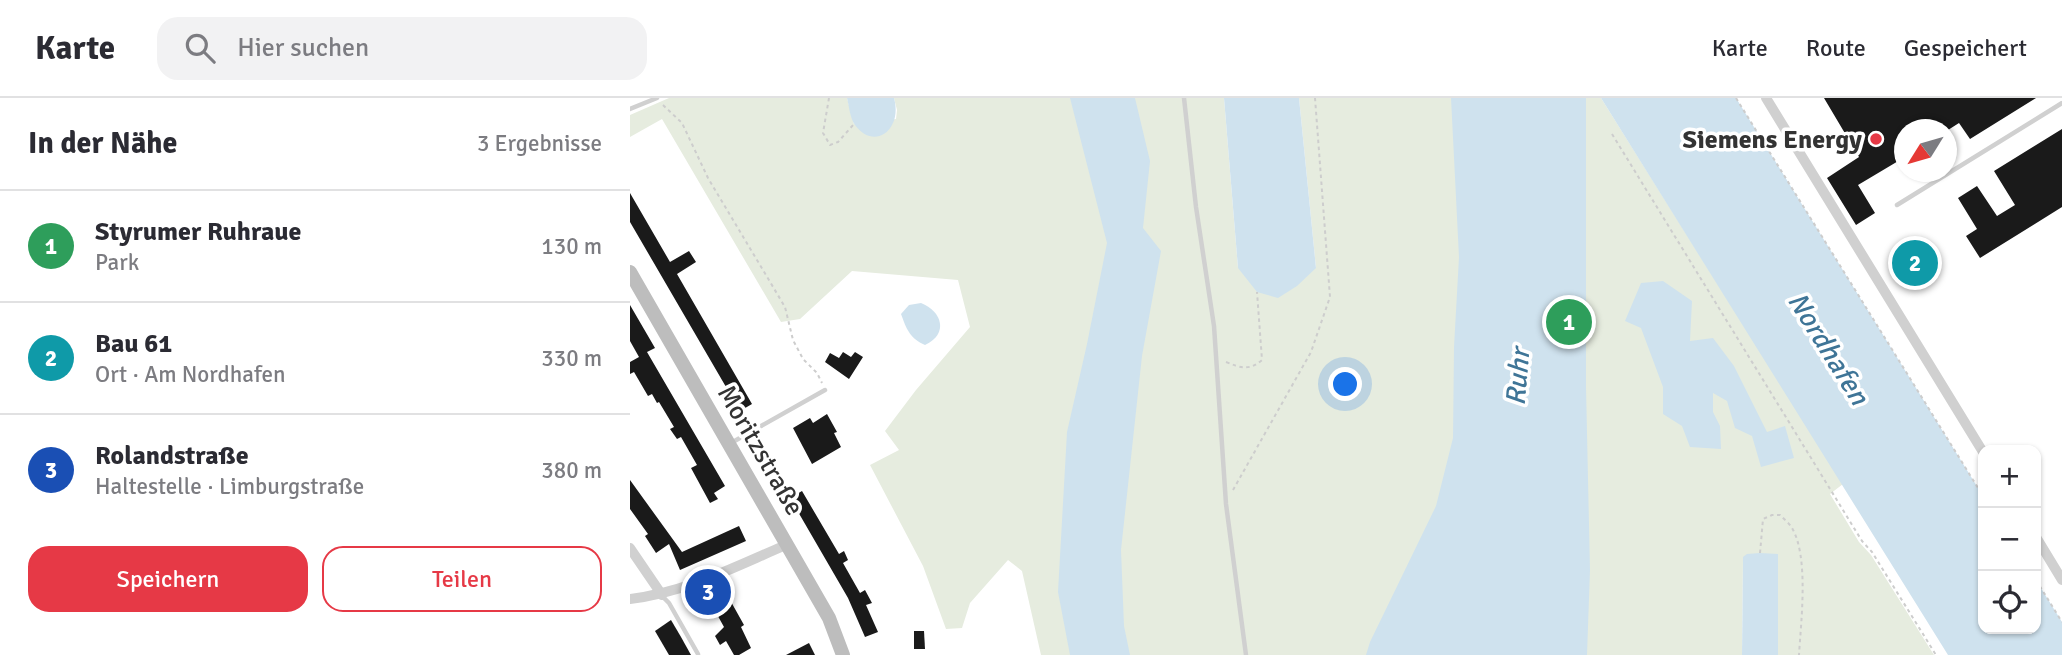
<!DOCTYPE html>
<html lang="de">
<head>
<meta charset="utf-8">
<style>
  body { margin:0; font-family:Signika,sans-serif; background:#f2f2f3; color:#2b2b33 }
  .controls { position:absolute; right:21px; bottom:21px; display:grid; overflow:hidden; border-radius:14px; box-shadow:0 2px 5px #0004 }
  .controls button { width:63px; height:63px; display:grid; place-items:center; padding:0; border:0; border-bottom:2px solid #e1e1e2; background:#fff; color:#2b2b33; font:35px sans-serif }
  .compass { position:absolute; left:1264px; top:21px; width:63px; height:63px; border-radius:50%; background:#fff; box-shadow:0 2px 5px #0004; rotate:233deg }
  .you { position:absolute; left:716px; top:287px; width:24px; height:24px; margin:-18px; border:5px solid #fff; border-radius:50%; background:#1a73e8; box-shadow:0 0 0 10px #1a73e833 }
  .badge { display:grid; place-items:center; width:46px; height:46px; border-radius:50%; background:#e63946; color:#fff; font-size:23px; font-weight:700 }
  .pin { position:absolute; translate:-50% -50%; border:4px solid #fff; box-shadow:0 2px 7px #0006 }
  .list { margin:0; padding:0; list-style:none }
  h2 { display:flex; justify-content:space-between; align-items:center; height:91px; margin:0; padding:0 28px; font-size:30px }
  h2 small { font-size:23px; font-weight:400; color:#7c7c81 }
  .list li { display:grid; grid-template-columns:46px 1fr auto; gap:21px; align-items:center; box-sizing:border-box; height:112px; padding:0 28px; border-top:2px solid #e1e1e2 }
  .list b { display:block; font-size:26px; white-space:nowrap }
  .list p { margin:0; font-size:23px; white-space:nowrap; color:#7c7c81 }
  .list em { font-size:23px; font-style:normal; color:#7c7c81 }
  .actions { display:flex; gap:14px; padding:21px 28px }
  .actions a { flex:1; padding:16px 0; border:2px solid #e63946; border-radius:21px; text-align:center; font-size:24px; color:#e63946 }
  .actions .main { background:#e63946; color:#fff }
  .icon { flex:none; width:38px; height:38px; fill:none; stroke:currentColor; stroke-width:2; stroke-linecap:round; stroke-linejoin:round }
  .map { position:relative; flex:none; width:1432px; height:557px; overflow:hidden }
  header { display:flex; align-items:center; gap:42px; box-sizing:border-box; height:98px; padding:0 35px; background:#fff; border-bottom:2px solid #e1e1e2 }
  header strong { font-size:33px }
  nav { display:flex; gap:38px; margin-inline-start:auto; font-size:24px }
  .search { width:490px; height:63px; background:#f2f2f3; display:flex; align-items:center; gap:18px; box-sizing:border-box; padding:0 24px; border-radius:21px; color:#7c7c81; font-size:26px }
  main { display:flex }
  aside { flex:1; background:#fff }
  .map>svg:first-child { display:block }
  .green { fill:#e6ecdf }
  .water { fill:#cfe2ee }
  .building { fill:#1a1a1a }
  .lines { fill:none; stroke-linecap:round; stroke-linejoin:round }
  .path { stroke:#cdcdcd; stroke-width:2; stroke-dasharray:3.5 3.5; stroke-linecap:butt }
  .lane { stroke:#d0d0d0; stroke-width:4.5 }
  .street { stroke:#d0d0d0; stroke-width:10 }
  .secondary { stroke:#bdbdbd; stroke-width:14 }
  .poi-dot { fill:#e63946; stroke:#fff; stroke-width:2.5 }
  .labels { text-anchor:middle; stroke-width:7; stroke-linejoin:round; paint-order:stroke }
  .poi-label { font-size:26px; font-weight:bold; fill:#333; stroke:#fff; text-anchor:end }
  .street-label { font-size:26px; fill:#333; stroke:#fff }
  .water-label { font-size:28px; font-style:italic; fill:#3f7597; stroke:#fff }
</style>
</head>
<body>
<header>
<strong>Karte</strong>
<div class="search"><svg class="icon" aria-label="search" viewBox="0 0 24 24"><circle cx="10" cy="10" r="6"/><path d="M15 15l6 6"/></svg>Hier suchen</div>
<nav><a>Karte</a><a>Route</a><a>Gespeichert</a></nav>
</header>
<main>
<aside>
<h2>In der Nähe<small>3 Ergebnisse</small></h2>
<ul class="list">
<li><span class="badge" style="background:#2e9e5b">1</span><div><b>Styrumer Ruhraue</b><p>Park</p></div><em>130 m</em></li>
<li><span class="badge" style="background:#0f9aa8">2</span><div><b>Bau 61</b><p>Ort · Am Nordhafen</p></div><em>330 m</em></li>
<li><span class="badge" style="background:#1a4fb4">3</span><div><b>Rolandstraße</b><p>Haltestelle · Limburgstraße</p></div><em>380 m</em></li>
</ul>
<div class="actions"><a class="main">Speichern</a><a>Teilen</a></div>
</aside>
<div class="map">
<svg width="1432" height="557" viewBox="0 0 1432 557">
  <rect width="100%" height="100%" fill="#fff"/>
  <polygon class="green" points="39,0 217,0 224,26 266,21 267,12 264,0 594,0 608,170 686,170 669,0 946,0 956,20 956,0 971,0 1213,386 1200,396 1229,444 1241,457 1304,557 1148,557 1148,457 1113,459 1112,557 411,557 392,473 378,462 340,505 332,530 316,531 293,468 240,367 269,352 255,333 286,292 340,229 328,182 222,173 170,221 151,224 32,21 0,39 0,17"/>
  <g class="water">
    <path d="M 217,0 L 264,0 C 273,32 244,53 225,27 C 220,20 219,8 217,0 Z"/>
    <polygon points="440,0 505,0 520,63 513,130 531,153 512,258 491,452 494,528 500,557 440,557 428,494 437,334 457,246 477,145"/>
    <polygon points="594,0 669,0 686,170 667,188 648,200 627,194 608,170"/>
    <polygon points="821,0 956,0 956,289 960,472 957,557 736,557 740,544 806,408 823,340 824,249 829,159"/>
    <polygon points="971,0 1106,0 1353,398 1353,531 1406,531 1406,482 1432,524 1432,557 1318,557"/>
    <polygon points="1033,183 1062,203 1060,243 1083,240 1104,268 1137,334 1155,328 1164,360 1131,369 1122,338 1105,330 1097,303 1083,295 1083,314 1090,328 1091,351 1060,349 1052,328 1033,316 1033,289 1011,230 995,223 1011,185"/>
    <path d="M 291,205 C 312,213 319,236 295,247 C 280,241 276,230 271,216 L 279,207 Z"/>
    <polygon points="1130,455 1148,456 1148,557 1112,557 1113,459 1117,456"/>
  </g>
  <g class="building">
    <polygon points="1194,0 1406,0 1340,41 1329,25 1318,32 1275,32 1275,59 1228,87 1245,115 1226,127 1197,80 1229,59"/>
    <polygon points="1432,31 1432,109 1350,160 1336,138 1347,131 1328,100 1347,88 1367,118 1385,107 1364,73"/>
    <polygon points="0,95 40,164 59,153 66,164 47,176 122,306 110,313 0,124"/>
    <polygon points="1282,145 1302,177 1287,186 1268,153"/>
    <polygon points="0,207 25,250 17,254 95,388 84,395 88,401 80,405 61,370 67,367 51,339 47,341 40,331 44,329 29,304 27,305 22,296 18,298 4,274 0,276 0,264 9,259 0,243"/>
    <polygon points="213,254 221,259 225,254 233,259 219,281 195,264 200,255 209,260"/>
    <polygon points="197,316 207,334 204,335 211,349 182,366 163,330 180,320 183,325"/>
    <polygon points="0,382 52,454 109,428 116,443 50,472 39,446 26,455 15,438 18,436 0,411"/>
    <polygon points="172,393 209,456 214,453 218,462 213,465 230,495 235,492 242,505 236,507 248,534 235,539 218,500 160,400"/>
    <polygon points="95,493 114,527 111,529 121,550 109,557 104,557 96,543 90,547 85,538 94,529 79,502"/>
    <polygon points="41,522 51,539 61,557 39,557 25,533"/>
    <polygon points="284,533 294,533 295,551 284,551"/>
    <polygon points="179,545 185,557 156,557"/>
  </g>
  <g class="lines">
    <g class="path">
      <polyline points="199,0 193,35 200,47 208,44 224,26"/>
      <polyline points="1106,0 1353,398"/>
      <polyline points="33,7 52,25 78,80 155,209 163,242 173,261 187,275 192,285"/>
      <polyline points="982,36 1232,443 1242,454 1306,557"/>
      <path d="M 596,264 C 611,270 619,273 632,262 L 627,194"/>
      <polyline points="603,392 681,254 700,199 685,0"/>
      <path d="M 1130,455 L 1133,421 L 1142,417 L 1150,417 C 1154,421 1159,425 1162,430 C 1179,459 1171,523 1169,557"/>
      <polyline points="1406,482 1432,524"/>
    </g>
    <g class="lane">
      <polyline points="554,0 566,109 584,228 596,406 616,557"/>
      <polyline points="0,11 27,0"/>
      <polyline points="1267,107 1432,5"/>
      <polyline points="101,345 195,292"/>
      <polyline points="32,498 39,505 68,556"/>
    </g>
    <g class="street">
      <polyline points="1136,0 1353,354"/>
      <polyline points="1406,439 1432,482"/>
      <polyline points="0,450 32,497"/>
      <path d="M 0,501 C 57,494 104,469 156,447"/>
    </g>
    <polyline class="secondary" points="0,174 199,520 213,557"/>
  </g>
  <circle class="poi-dot" cx="1246" cy="41" r="7"/>
  <g class="labels">
    <g class="poi-label">
      <text x="1232" y="50">Siemens Energy</text>
    </g>
    <g class="street-label">
      <text transform="translate(131 352) rotate(60)" y="9">Moritzstraße</text>
    </g>
    <g class="water-label">
      <text transform="translate(1199 250) rotate(58)" y="10">Nordhafen</text>
      <text transform="translate(887 279) rotate(-85)" y="10">Ruhr</text>
    </g>
  </g>
</svg>
<div class="controls">
<button>+</button>
<button>−</button>
<button><svg class="icon" aria-label="locate" viewBox="0 0 24 24"><circle cx="12" cy="12" r="6"/><path d="M12 2v4M12 18v4M2 12h4M18 12h4"/></svg></button>
</div>
<svg class="compass" viewBox="-18 -18 36 36"><path d="M0-13l5 13h-10z" fill="#e53935"/><path d="M0 13l5-13h-10z" fill="#7c7c81"/></svg>
<div class="you"></div>
<div class="pin badge" style="left:939px;top:224px;background:#2e9e5b">1</div>
<div class="pin badge" style="left:1285px;top:165px;background:#0f9aa8">2</div>
<div class="pin badge" style="left:78px;top:494px;background:#1a4fb4">3</div>
</div>
</main>
</body>
</html>
